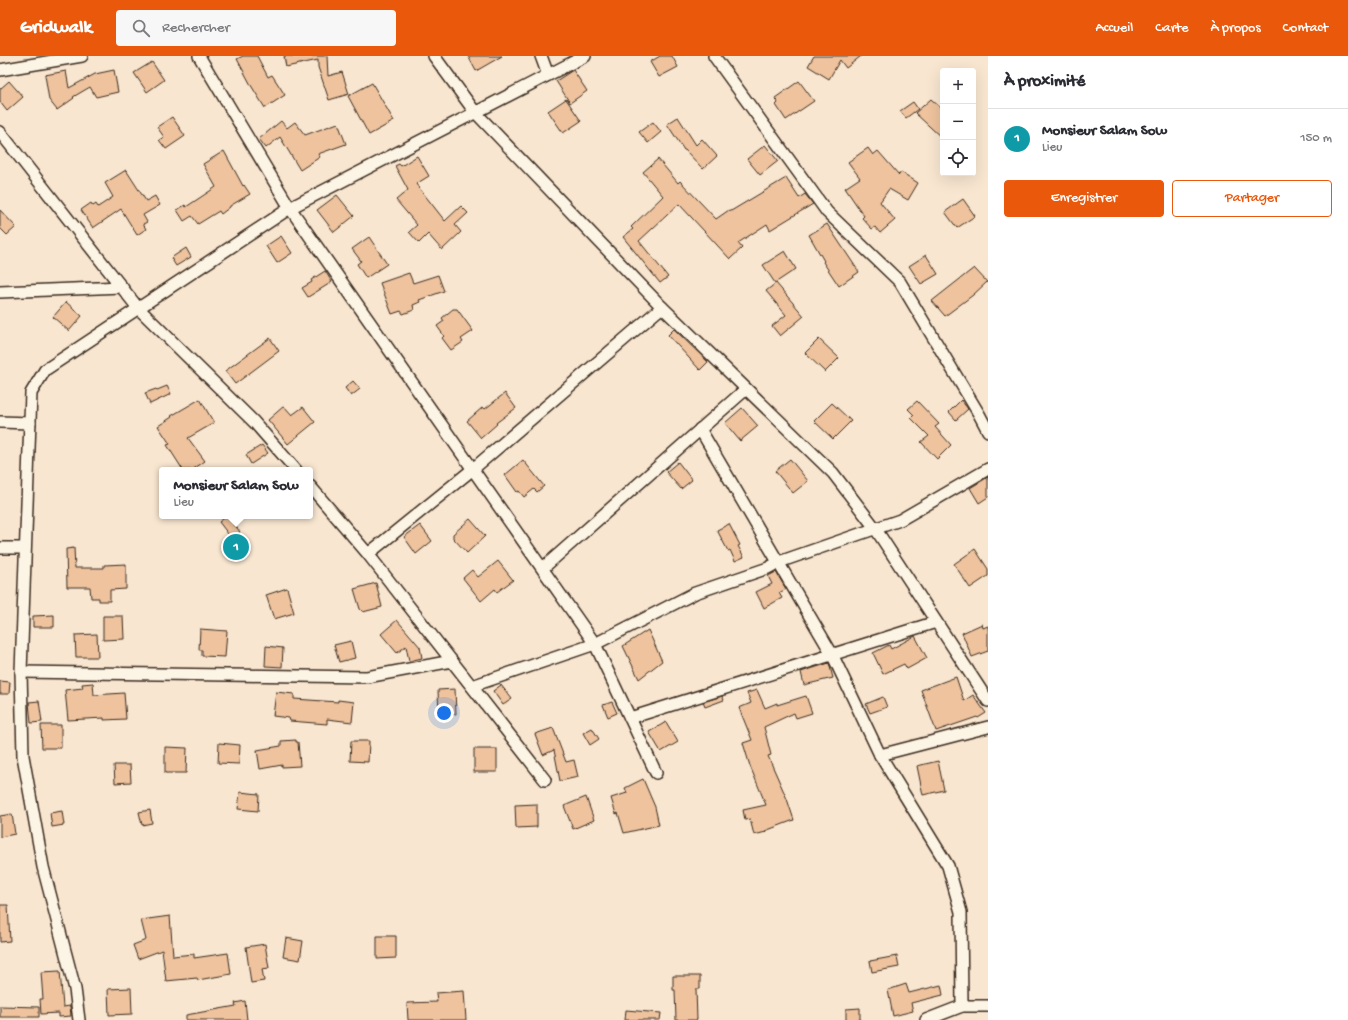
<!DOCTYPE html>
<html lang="fr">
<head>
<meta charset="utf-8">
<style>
  body { margin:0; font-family:"Gochi Hand",sans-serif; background:#f7f7f7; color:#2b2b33 }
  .controls { position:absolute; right:12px; top:12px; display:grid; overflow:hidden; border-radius:4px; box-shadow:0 4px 16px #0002 }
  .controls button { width:36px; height:36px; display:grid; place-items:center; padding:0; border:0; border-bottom:1px solid #e1e1e2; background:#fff; color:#2b2b33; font:20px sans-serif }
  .you { position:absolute; left:444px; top:657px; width:14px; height:14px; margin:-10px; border:3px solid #fff; border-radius:50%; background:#1a73e8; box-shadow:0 0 0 6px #1a73e833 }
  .badge { display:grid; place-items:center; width:26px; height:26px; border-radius:50%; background:#ea580c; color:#fff; font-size:13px; font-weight:700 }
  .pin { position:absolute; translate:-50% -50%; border:2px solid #fff; box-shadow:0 1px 4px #0006 }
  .popup { position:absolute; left:159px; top:411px; width:154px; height:52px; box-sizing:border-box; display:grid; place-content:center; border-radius:4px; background:#fff; filter:drop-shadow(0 1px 3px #0005); font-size:13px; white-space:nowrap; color:#7c7c81 }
  .popup b { font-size:15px; color:#2b2b33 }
  .popup::after { content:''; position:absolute; left:50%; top:100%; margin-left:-8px; border:8px solid transparent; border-top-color:#fff }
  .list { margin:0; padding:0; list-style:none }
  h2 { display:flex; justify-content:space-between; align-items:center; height:52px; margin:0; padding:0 16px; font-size:17px }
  h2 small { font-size:13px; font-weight:400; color:#7c7c81 }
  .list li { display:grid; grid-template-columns:26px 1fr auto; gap:12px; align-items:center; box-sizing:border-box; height:60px; padding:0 16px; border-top:1px solid #e1e1e2 }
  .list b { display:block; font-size:15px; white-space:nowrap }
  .list p { margin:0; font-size:13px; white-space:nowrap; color:#7c7c81 }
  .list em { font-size:13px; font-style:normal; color:#7c7c81 }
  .actions { display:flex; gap:8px; padding:12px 16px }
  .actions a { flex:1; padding:9px 0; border:1px solid #ea580c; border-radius:4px; text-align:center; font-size:14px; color:#ea580c }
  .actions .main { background:#ea580c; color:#fff }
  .icon { flex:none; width:22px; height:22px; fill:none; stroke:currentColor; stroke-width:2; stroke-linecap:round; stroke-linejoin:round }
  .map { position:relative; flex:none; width:988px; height:964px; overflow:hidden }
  header { display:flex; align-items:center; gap:24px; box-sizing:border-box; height:56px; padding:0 20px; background:#ea580c; color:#fff }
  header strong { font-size:19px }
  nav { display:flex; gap:22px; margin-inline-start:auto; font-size:14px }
  .search { width:280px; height:36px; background:#f7f7f7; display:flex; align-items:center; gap:10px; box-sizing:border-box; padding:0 14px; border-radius:4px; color:#7c7c81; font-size:15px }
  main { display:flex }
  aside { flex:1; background:#fff }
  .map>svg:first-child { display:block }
  .building { fill:#eec39e; stroke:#3b2a1e }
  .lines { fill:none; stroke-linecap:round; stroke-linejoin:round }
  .minor-casing { stroke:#3b2a1e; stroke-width:14 }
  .minor { stroke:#fcf5e5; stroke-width:11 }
</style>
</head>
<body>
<header>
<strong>Gridwalk</strong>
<div class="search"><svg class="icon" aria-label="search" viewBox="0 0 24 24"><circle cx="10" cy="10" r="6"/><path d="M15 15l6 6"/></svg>Rechercher</div>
<nav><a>Accueil</a><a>Carte</a><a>À propos</a><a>Contact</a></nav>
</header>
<main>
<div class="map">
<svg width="988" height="964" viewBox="0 0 988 964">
  <rect width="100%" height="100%" fill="#f8e6d0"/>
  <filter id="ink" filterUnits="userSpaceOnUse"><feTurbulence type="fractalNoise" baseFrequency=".025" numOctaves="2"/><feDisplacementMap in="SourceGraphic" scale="8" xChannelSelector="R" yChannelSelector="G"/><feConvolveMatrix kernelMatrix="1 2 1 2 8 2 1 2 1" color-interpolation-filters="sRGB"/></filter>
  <g filter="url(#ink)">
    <g class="building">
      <polygon points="243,0 257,0 268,21 272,19 285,39 265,52 252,31 237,3"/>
      <polygon points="284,0 327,0 328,20 342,16 349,38 329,44 318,11 318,4 286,11"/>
      <polygon points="468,0 502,0 476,15"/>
      <polygon points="660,0 672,0 678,11 659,21 650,6"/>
      <polygon points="814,0 861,0 846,12 840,4 829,23 808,10"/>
      <polygon points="152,6 164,24 147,36 134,17"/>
      <polygon points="114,14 118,36 96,41 90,31 73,41 74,42 57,54 49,44 45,19 66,15 69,32 95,18"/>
      <polygon points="573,14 587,35 570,47 556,25"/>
      <polygon points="9,25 23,41 7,55 0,46 0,33"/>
      <polygon points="799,25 814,45 786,64 776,49 778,47 775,42"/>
      <polygon points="372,27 394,65 369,79 348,40"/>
      <polygon points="566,43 581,65 563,77 548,55"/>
      <polygon points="931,43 943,54 943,83 915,57"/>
      <polygon points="913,46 918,53 906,62 900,55"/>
      <polygon points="172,61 185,80 166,93 159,84 164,81 157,71"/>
      <polygon points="678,61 696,89 702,83 717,100 703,113 685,94 684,94 667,68"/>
      <polygon points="281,65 287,72 295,66 305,79 338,67 346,88 318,98 320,101 300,114 280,81 266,92 259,83"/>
      <polygon points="653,66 661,76 648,87 639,76"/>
      <polygon points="765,89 778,105 760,119 747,103"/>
      <polygon points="868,92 873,99 878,95 899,119 901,116 918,127 908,144 889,133 880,146 895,164 880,177 875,171 872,173 862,162 864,160 845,132 860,122 848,106"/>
      <polygon points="224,95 243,130 244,129 250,138 230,150 230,151 221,158 219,155 198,168 192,160 184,165 177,154 185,149 186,151 216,131 203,108"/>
      <polygon points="417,100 429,120 416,128 445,165 461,150 468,157 455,169 461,176 442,194 428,178 419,187 409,176 417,169 396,144 408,134 395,110 399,108 401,110"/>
      <polygon points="658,103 678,127 680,125 716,163 729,154 731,155 786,122 799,142 805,138 813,148 770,174 767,168 738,187 742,192 730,203 679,148 639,185 668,221 660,227 623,181 633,173 631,171 663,140 643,116"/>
      <polygon points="126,114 146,145 155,140 160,149 143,159 147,166 143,168 146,173 137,179 121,153 93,172 81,154 91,147 93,150 96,148 98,151 113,141 105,127"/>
      <polygon points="337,139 354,160 334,176 317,154"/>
      <polygon points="963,143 975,160 957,172 945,156"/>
      <polygon points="0,154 16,171 7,179 0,172"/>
      <polygon points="827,168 859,216 839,230 823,206 824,205 809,179"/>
      <polygon points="281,180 292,197 277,207 266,190"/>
      <polygon points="369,181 387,208 366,222 357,208 361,205 352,193"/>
      <polygon points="186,192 191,201 176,210 171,202"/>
      <polygon points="785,195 796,213 775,227 763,209"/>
      <polygon points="926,199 938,218 921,228 909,210"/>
      <polygon points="974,212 987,226 973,239 945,260 932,245"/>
      <polygon points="325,215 332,226 308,241 302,232 312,226 311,224"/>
      <polygon points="409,217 413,227 438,219 444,235 419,244 420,246 413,249 414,254 403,258 401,255 392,258 380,227"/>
      <polygon points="776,227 804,260 780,280 772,270 786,259 766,235"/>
      <polygon points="66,246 82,260 69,275 53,261"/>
      <polygon points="453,253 457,253 473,275 461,283 463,286 451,294 442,282 444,280 437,270 444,265 442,262"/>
      <polygon points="674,273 708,306 700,314 668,279"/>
      <polygon points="270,282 279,295 235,328 225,315"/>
      <polygon points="819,283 839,302 825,316 805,297"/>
      <polygon points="353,325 360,333 351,340 345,332"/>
      <polygon points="167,330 171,338 150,348 145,337 156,333 157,334"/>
      <polygon points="505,337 516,352 496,367 497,368 481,382 467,365 483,351 485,353"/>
      <polygon points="200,343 214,367 188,382 205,405 192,414 183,414 167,389 170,388 158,370 172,361 171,360"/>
      <polygon points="961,344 968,353 956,364 949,356"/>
      <polygon points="917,345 939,368 935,371 951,389 937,403 921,386 929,380 911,362 914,359 908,353"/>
      <polygon points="832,347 851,365 833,383 814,365"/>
      <polygon points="284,350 292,359 303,351 315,366 288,388 268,364"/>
      <polygon points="742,352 758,370 740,385 725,367"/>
      <polygon points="262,389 268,397 251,408 246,399"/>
      <polygon points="790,403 808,425 793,437 775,415"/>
      <polygon points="523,404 544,430 537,436 534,433 524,441 519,435 517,436 505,419"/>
      <polygon points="678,406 692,424 681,433 666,416"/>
      <polygon points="988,421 988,441 979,447 970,432"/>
      <polygon points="227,460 228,460 240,476 232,483 219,466"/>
      <polygon points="470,463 485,480 467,497 453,482 453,478"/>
      <polygon points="729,468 740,489 738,490 744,501 735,505 730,494 728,495 717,474"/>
      <polygon points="420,469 432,485 416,498 404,481"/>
      <polygon points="74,492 75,512 104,512 104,509 126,508 126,533 110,534 110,545 99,545 99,542 91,542 90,531 67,531 66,493"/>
      <polygon points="975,493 988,513 988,520 970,532 954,508"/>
      <polygon points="498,505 513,524 497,536 495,533 481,545 463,522 472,514 478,521"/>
      <polygon points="776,516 786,533 779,537 782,542 764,552 756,536 772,528 768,520"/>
      <polygon points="376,527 382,551 363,556 360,553 354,533"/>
      <polygon points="287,532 294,557 274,563 266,539"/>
      <polygon points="54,559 54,571 33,571 33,560"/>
      <polygon points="103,560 123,560 124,583 103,584"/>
      <polygon points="397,564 420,591 422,602 409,605 406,590 397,597 381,578"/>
      <polygon points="982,568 983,572 988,570 988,595 972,601 962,577"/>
      <polygon points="200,573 227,575 225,601 202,600 202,594 199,594"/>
      <polygon points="648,574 662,605 639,623 623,590"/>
      <polygon points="97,578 98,601 76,601 75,579"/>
      <polygon points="915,580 927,602 907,613 904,608 883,618 873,597 889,589 891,593"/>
      <polygon points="351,585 355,602 339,606 334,589"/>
      <polygon points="266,590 283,592 282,611 265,610"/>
      <polygon points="829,607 833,622 804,629 801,616"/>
      <polygon points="956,621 964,645 973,639 986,657 978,662 977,661 936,675 921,634"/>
      <polygon points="0,625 10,626 9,638 0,638"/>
      <polygon points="93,627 94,639 124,637 126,663 104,664 104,662 68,664 65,634 83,632 82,628"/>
      <polygon points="501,629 512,643 503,649 493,635"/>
      <polygon points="455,633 456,658 439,659 438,634"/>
      <polygon points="757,634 765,652 777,647 777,649 806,640 812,657 796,662 794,657 764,671 771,699 768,700 787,743 794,764 765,775 766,776 754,779 750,763 745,764 743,754 766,749 750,710 743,687 752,684 739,652 751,647 747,637"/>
      <polygon points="276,636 294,638 294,643 338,646 338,644 354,646 352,666 327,663 327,668 290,665 289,662 273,660"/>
      <polygon points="722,640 724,644 705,651 703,646"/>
      <polygon points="883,641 887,651 870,657 866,648"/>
      <polygon points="39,645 42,666 31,667 29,646"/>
      <polygon points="612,646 617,657 608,661 603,649"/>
      <polygon points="666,666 678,686 661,696 649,676"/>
      <polygon points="41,669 61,669 61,692 42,692"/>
      <polygon points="553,672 566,706 574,704 578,721 560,725 554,694 543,699 535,678"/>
      <polygon points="592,672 599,683 590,689 583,677"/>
      <polygon points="296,684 296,686 298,686 300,710 282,711 282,709 260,713 257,694 281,690 281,685"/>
      <polygon points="351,685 369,685 368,706 350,705"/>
      <polygon points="219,687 240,689 239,708 218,707"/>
      <polygon points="165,691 187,692 186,717 165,717"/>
      <rect x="474" y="693" width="23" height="23"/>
      <polygon points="938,705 944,734 923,739 917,710"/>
      <polygon points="114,709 130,709 131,726 115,727"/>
      <polygon points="643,723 655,751 659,769 624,777 618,757 616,758 611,742 627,737 625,732"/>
      <polygon points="240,736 259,738 258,755 238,753"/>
      <polygon points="586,741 594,764 573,773 564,750"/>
      <polygon points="537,748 537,771 516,772 515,749"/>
      <polygon points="150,754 152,767 142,769 139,756"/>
      <polygon points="62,755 64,769 52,771 50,757"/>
      <polygon points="12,758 15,778 0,781 0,760"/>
      <polygon points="0,849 8,849 10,885 0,886"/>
      <polygon points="170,860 173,900 194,898 194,902 228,897 231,918 198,924 197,922 166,925 162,894 138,903 133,889 146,884 141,864"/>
      <polygon points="377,880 396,880 396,902 377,903"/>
      <polygon points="286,882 303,885 300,904 283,901"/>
      <polygon points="265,888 269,912 262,913 264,925 251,927 246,891"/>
      <polygon points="897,900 899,911 872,916 870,905"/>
      <polygon points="60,915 63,951 70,950 71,960 59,961 59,957 41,958 40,943 43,943 41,916"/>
      <polygon points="673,920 700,920 700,933 696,933 697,964 676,964 675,934 673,934"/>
      <polygon points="906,928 909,937 941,929 943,939 911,947 913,955 893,960 888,934"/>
      <polygon points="131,932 132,958 109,959 108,933"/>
      <polygon points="464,935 466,964 408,964 407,947 437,946 436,937"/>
      <polygon points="245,945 247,964 186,964 186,959 236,950 235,947"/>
      <polygon points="0,950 39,951 39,961 0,961"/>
      <polygon points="860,952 860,964 846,964 846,953"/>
      <polygon points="626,954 661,957 660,964 625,964"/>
    </g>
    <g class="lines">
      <g class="minor-casing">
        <g id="minor">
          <polyline points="199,0 290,152 595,588 656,717"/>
          <polyline points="434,0 475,56 662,251 833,417 875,472 988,645"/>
          <polyline points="541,0 548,19"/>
          <polyline points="714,0 827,156 900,226 979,358 988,375"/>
          <polyline points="0,14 82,0"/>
          <polyline points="0,76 138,252 254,366 296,414"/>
          <polyline points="0,236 122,231"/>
          <polyline points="0,366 30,367"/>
          <polyline points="700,373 832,598 880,699 948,810 961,856 962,950"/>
          <polyline points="310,430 368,498 545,724"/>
          <polyline points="0,492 25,492"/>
          <polyline points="368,498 473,413 662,251"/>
          <polyline points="543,512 746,333"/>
          <polyline points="21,616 367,621 452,605"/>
          <polyline points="472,630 595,588 695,537 768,512 779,506 900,464 988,413"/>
          <polyline points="630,662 936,566"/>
          <polyline points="880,699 988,671"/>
          <polyline points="79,964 75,933 43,811 23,700 21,616 31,337 45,314 290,152 585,0"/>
          <polyline points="926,964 962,950 988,950"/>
        </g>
      </g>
      <use href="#minor" class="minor"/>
    </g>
  </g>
</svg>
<div class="controls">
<button>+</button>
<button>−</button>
<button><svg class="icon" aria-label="locate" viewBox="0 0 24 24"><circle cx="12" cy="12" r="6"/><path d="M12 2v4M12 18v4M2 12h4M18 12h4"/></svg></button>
</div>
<div class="you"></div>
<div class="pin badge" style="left:236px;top:491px;background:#0f9aa8">1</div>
<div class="popup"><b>Monsieur Salam Sow</b>Lieu</div>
</div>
<aside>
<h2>À proximité<small></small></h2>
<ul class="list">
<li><span class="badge" style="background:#0f9aa8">1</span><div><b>Monsieur Salam Sow</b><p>Lieu</p></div><em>150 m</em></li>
</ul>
<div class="actions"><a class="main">Enregistrer</a><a>Partager</a></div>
</aside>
</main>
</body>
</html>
